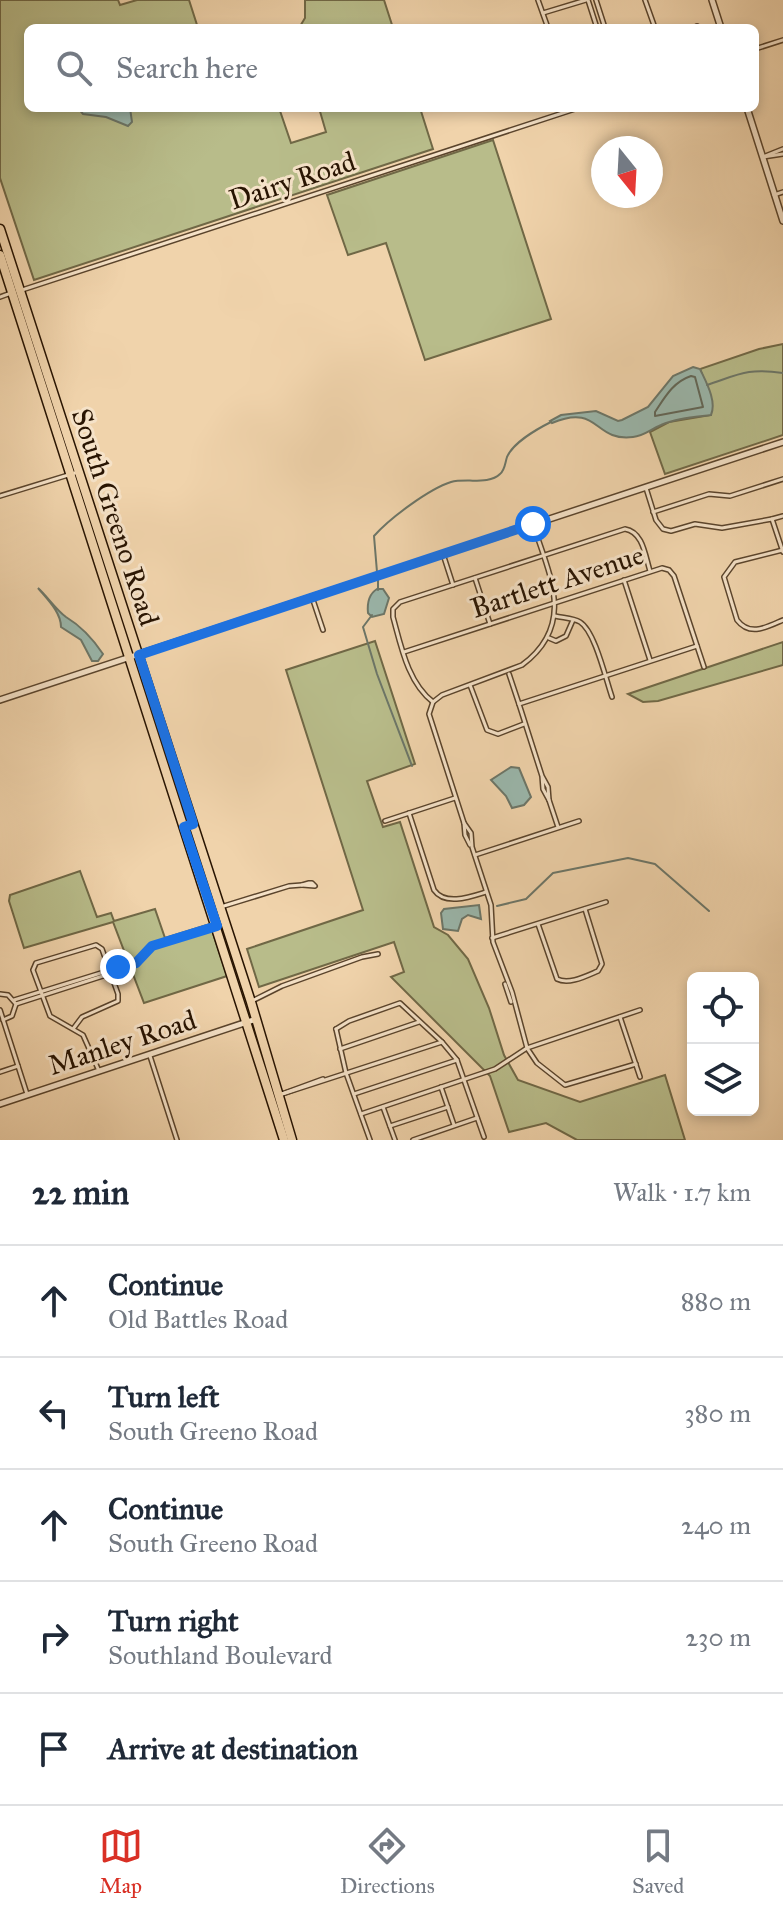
<!DOCTYPE html>
<html lang="en">
<head>
<meta charset="utf-8">
<style>
  body { margin:0; font-family:"IM FELL Great Primer",serif; background:#f2f2f3; color:#1f2937 }
  .controls { position:absolute; right:24px; bottom:24px; display:grid; overflow:hidden; border-radius:12px; box-shadow:0 4px 12px #0003 }
  .controls button { width:72px; height:72px; display:grid; place-items:center; padding:0; border:0; border-bottom:2px solid #e0e1e3; background:#fff; color:#1f2937; font:40px sans-serif }
  .compass { position:absolute; left:591px; top:136px; width:72px; height:72px; border-radius:50%; background:#fff; box-shadow:0 4px 12px #0003; rotate:162deg }
  .stop { position:absolute; width:24px; height:24px; margin:-18px; border:6px solid #1a73e8; border-radius:50%; background:#fff }
  .stop.end { background:#1a73e8; border-color:#fff; box-shadow:0 2px 8px #0008 }
  .list { margin:0; padding:0; list-style:none }
  h2 { display:flex; justify-content:space-between; align-items:center; height:104px; margin:0; padding:0 32px; font-size:34px }
  h2 small { font-size:26px; font-weight:400; color:#747a83 }
  .list li { display:grid; grid-template-columns:52px 1fr auto; gap:24px; align-items:center; box-sizing:border-box; height:112px; padding:0 32px; border-top:2px solid #e0e1e3 }
  .list b { display:block; font-size:30px; white-space:nowrap }
  .list p { margin:0; font-size:26px; white-space:nowrap; color:#747a83 }
  .list em { font-size:26px; font-style:normal; color:#747a83 }
  .icon { flex:none; width:44px; height:44px; fill:none; stroke:currentColor; stroke-width:2; stroke-linecap:round; stroke-linejoin:round }
  .map { position:relative; flex:none; width:783px; height:1140px; overflow:hidden }
  .search { position:absolute; background:#fff; box-shadow:0 4px 12px #0003; left:24px; right:24px; top:24px; height:88px; display:flex; align-items:center; gap:20px; box-sizing:border-box; padding:0 28px; border-radius:12px; color:#747a83; font-size:30px }
  .sheet { height:664px; background:#fff }
  nav { display:flex; justify-content:space-around; align-items:center; box-sizing:border-box; height:112px; border-top:2px solid #e0e1e3; background:#fff; font-size:22px; color:#747a83 }
  nav a { display:grid; justify-items:center; gap:4px }
  nav .on { color:#d93025 }
  .map>svg:first-child { display:block }
  .green { fill:#b8bc8a; stroke:#706846; stroke-width:2 }
  .water { fill:#9ab7ac; stroke:#6c7668; stroke-width:2 }
  .lines { fill:none; stroke-linecap:round; stroke-linejoin:round }
  .shore { stroke:#616657; stroke-width:2 }
  .stream { stroke:#6c7668; stroke-width:2 }
  .minor-casing { stroke:#5a442c; stroke-width:6 }
  .tertiary-casing { stroke:#5a442c; stroke-width:8 }
  .primary-casing { stroke:#281402; stroke-width:11 }
  .minor { stroke:#f5e2c8; stroke-width:3 }
  .tertiary { stroke:#f5e2c8; stroke-width:5 }
  .primary { stroke:#f0d3ab; stroke-width:8 }
  .route { stroke:#1a73e8; stroke-width:10 }
  .labels { text-anchor:middle; stroke-width:6; stroke-linejoin:round; paint-order:stroke }
  .street-label { font-size:28px; fill:#281402; stroke:#f5e2c8 }
</style>
</head>
<body>
<div class="map">
<svg width="783" height="1140" viewBox="0 0 783 1140">
  <rect width="100%" height="100%" fill="#f0d3ab"/>
  <filter id="stains"><feTurbulence type="fractalNoise" baseFrequency=".0025" numOctaves="4"/><feColorMatrix values="0 0 0 0 .2 0 0 0 0 .09 0 0 0 0 .02 0 0 0 .5 -.17"/></filter>
  <radialGradient id="worn" r=".72"><stop offset=".6" stop-color="#630" stop-opacity="0"/><stop offset="1" stop-color="#630" stop-opacity=".3"/></radialGradient>
  <g class="green">
    <polygon points="0,0 118,0 120,5 137,0 189,0 198,28 28,28 28,108 279,108 291,143 326,132 319,108 420,108 433,149 34,280 0,178"/>
    <polygon points="305,0 384,0 393,28 299,28 305,18"/>
    <polygon points="493,140 551,319 425,360 386,243 348,255 327,195"/>
    <polygon points="783,344 783,435 665,474 650,432 669,422 711,415 709,392 700,369 759,349"/>
    <polygon points="375,641 415,764 367,781 383,827 400,822 434,927 448,935 468,959 489,1008 504,1055 518,1080 580,1102 665,1075 685,1140 577,1140 546,1123 509,1132 490,1076 391,977 404,972 394,942 259,987 247,949 363,910 286,670"/>
    <polygon points="783,642 783,665 658,701 643,702 628,694"/>
    <polygon points="80,871 97,917 111,913 114,921 155,909 165,938 210,924 227,976 144,1003 113,922 24,948 9,901 10,895"/>
  </g>
  <g class="water">
    <polygon points="78,108 130,108 132,122 128,126 106,117 83,114"/>
    <path d="M 693,367 L 700,369 C 706,382 717,401 711,415 C 695,417 676,418 661,425 C 651,429 644,436 633,437 C 593,442 600,403 552,423 L 550,421 L 561,415 L 596,411 L 618,421 L 622,420 L 648,407 L 673,376 Z"/>
    <path d="M 38,588 C 47,596 56,610 66,617 C 81,626 93,639 103,654 L 98,661 L 92,661 L 81,640 L 61,627 C 61,612 47,599 38,588 Z"/>
    <path d="M 377,589 L 383,589 L 389,598 L 384,614 L 372,617 L 368,613 C 367,603 369,594 377,589 Z"/>
    <polygon points="511,767 519,768 531,797 524,805 512,808 506,796 491,780"/>
    <polygon points="479,905 481,919 468,915 462,919 458,931 443,929 441,913 444,909"/>
  </g>
  <g class="lines">
    <path class="shore" d="M 691,376 L 695,377 L 703,407 L 655,416 L 655,412 C 665,397 673,382 691,376 Z"/>
    <g class="stream">
      <path d="M 707,385 C 740,374 747,368 783,373"/>
      <path d="M 377,572 L 374,536 C 390,518 429,489 451,482 C 465,478 489,485 500,474 C 505,470 505,463 507,457 C 513,443 537,429 551,422"/>
      <polyline points="378,579 378,590"/>
      <polyline points="372,615 363,627 377,674 412,766"/>
      <polyline points="497,906 526,899 553,873 628,858 655,864 709,911"/>
    </g>
    <g class="minor-casing">
      <g id="minor">
        <polyline points="538,0 548,28"/>
        <polyline points="588,0 597,28"/>
        <polyline points="596,0 605,28"/>
        <polyline points="645,0 655,28"/>
        <polyline points="543,13 586,0"/>
        <polyline points="697,26 697,28"/>
        <polyline points="755,49 783,40"/>
        <polyline points="763,157 783,149"/>
        <polyline points="763,157 783,154"/>
        <polyline points="774,195 783,192"/>
        <polyline points="22,290 578,108"/>
        <polyline points="0,297 11,293"/>
        <polyline points="646,488 656,520 663,529 671,531 695,524 722,528 772,519 783,552"/>
        <polyline points="0,496 78,472"/>
        <polyline points="653,512 709,494 730,496 783,479"/>
        <polyline points="772,519 783,516"/>
        <path d="M 783,550 L 735,562 L 724,577 L 737,620 C 750,637 767,627 783,620"/>
        <polyline points="443,554 453,585"/>
        <polyline points="475,578 490,624"/>
        <polyline points="624,580 650,660"/>
        <polyline points="312,597 323,630"/>
        <path d="M 555,616 C 563,618 573,618 580,622 C 595,631 606,680 612,697"/>
        <polyline points="549,638 556,641 566,636 573,620"/>
        <polyline points="404,652 662,568 669,570 674,576 704,667"/>
        <polyline points="509,674 519,704"/>
        <polyline points="470,685 487,730 498,734 524,724"/>
        <path d="M 433,702 C 408,683 401,646 393,617 L 393,609 L 400,602 L 625,529 C 643,532 645,555 650,571"/>
        <polyline points="542,776 543,789 549,800 548,787 542,776 519,704 697,646"/>
        <polyline points="549,800 558,827"/>
        <path d="M 409,813 L 434,890 C 445,906 470,897 486,892"/>
        <polyline points="385,821 455,798"/>
        <path d="M 470,845 L 465,835 L 464,823 L 429,714 L 433,702 L 442,695 L 522,665 C 576,625 550,576 533,524"/>
        <polyline points="475,855 579,821"/>
        <polygon points="309,883 312,883 315,886 302,885"/>
        <polyline points="224,906 289,886 302,885"/>
        <path d="M 538,924 L 557,979 C 569,985 586,976 598,971 L 602,964 L 585,909"/>
        <polyline points="199,931 214,927"/>
        <polyline points="492,938 606,902"/>
        <polyline points="505,984 511,1002"/>
        <polyline points="0,994 8,995 16,1004 12,1016 3,1020"/>
        <polyline points="14,1000 133,963"/>
        <polyline points="254,1000 282,986 362,957 378,954"/>
        <polyline points="16,1004 131,967 152,946 213,928"/>
        <polyline points="0,1010 27,1094"/>
        <polyline points="620,1017 640,1077"/>
        <polyline points="73,1029 82,1017 118,1001 118,994 102,949 96,945 36,963 33,970 50,1016 83,1035 99,1071"/>
        <polyline points="336,1029 349,1021 400,1003 442,1042 457,1060 484,1137"/>
        <polyline points="336,1029 346,1073 370,1140"/>
        <polyline points="340,1049 419,1022"/>
        <polyline points="150,1056 177,1140"/>
        <polyline points="636,1064 565,1085 537,1063 527,1048 640,1010"/>
        <polyline points="0,1072 18,1066"/>
        <polyline points="441,1087 454,1125"/>
        <polyline points="282,1094 323,1079"/>
        <polyline points="354,1094 457,1060"/>
        <polyline points="279,1095 442,1042"/>
        <polyline points="383,1107 395,1140"/>
        <polyline points="361,1114 495,1069 527,1048 512,992 493,942 491,905 472,847 471,833 464,823"/>
        <polyline points="390,1126 448,1107"/>
        <polyline points="413,1140 477,1118"/>
      </g>
    </g>
    <g class="tertiary-casing">
      <g id="tertiary">
        <polyline points="712,0 721,28"/>
        <polyline points="747,108 783,221"/>
        <polyline points="0,700 783,442"/>
        <polyline points="0,1104 256,1019"/>
      </g>
    </g>
    <g class="primary-casing">
      <g id="primary">
        <polyline points="0,229 251,1002 292,1140"/>
        <polyline points="0,255 284,1140"/>
      </g>
    </g>
    <use href="#minor" class="minor"/>
    <use href="#tertiary" class="tertiary"/>
    <use href="#primary" class="primary"/>
  </g>
  <g class="lines">
    <polyline class="route" points="118,967 136,963 152,946 217,926 184,827 193,824 192,820 139,655 533,524"/>
  </g>
  <g class="labels">
    <g class="street-label">
      <text transform="translate(292 180) rotate(-18)" y="10">Dairy Road</text>
      <text transform="translate(116 517) rotate(72)" y="10">South Greeno Road</text>
      <text transform="translate(557 581) rotate(-18)" y="10">Bartlett Avenue</text>
      <text transform="translate(122 1042) rotate(-18)" y="10">Manley Road</text>
    </g>
  </g>
  <rect width="100%" height="100%" filter="url(#stains)"/>
  <rect width="100%" height="100%" fill="url(#worn)"/>
</svg>
<div class="controls">
<button><svg class="icon" aria-label="locate" viewBox="0 0 24 24"><circle cx="12" cy="12" r="6"/><path d="M12 2v4M12 18v4M2 12h4M18 12h4"/></svg></button>
<button><svg class="icon" aria-label="layers" viewBox="0 0 24 24"><path d="M12 4l9 5-9 5-9-5zM3 14l9 5 9-5"/></svg></button>
</div>
<svg class="compass" viewBox="-18 -18 36 36"><path d="M0-13l5 13h-10z" fill="#e53935"/><path d="M0 13l5-13h-10z" fill="#747a83"/></svg>
<div class="stop" style="left:533px;top:524px"></div>
<div class="stop end" style="left:118px;top:967px"></div>
<div class="search"><svg class="icon" aria-label="search" viewBox="0 0 24 24"><circle cx="10" cy="10" r="6"/><path d="M15 15l6 6"/></svg>Search here</div>
</div>
<section class="sheet">
<h2>22 min<small>Walk · 1.7 km</small></h2>
<ul class="list">
<li><svg class="icon" aria-label="ahead" viewBox="0 0 24 24"><path d="M12 20V5M6 11l6-6 6 6"/></svg><div><b>Continue</b><p>Old Battles Road</p></div><em>880 m</em></li>
<li><svg class="icon" aria-label="left" viewBox="0 0 24 24"><path d="M17 20v-9H6M10 6l-5 5 5 5"/></svg><div><b>Turn left</b><p>South Greeno Road</p></div><em>380 m</em></li>
<li><svg class="icon" aria-label="ahead" viewBox="0 0 24 24"><path d="M12 20V5M6 11l6-6 6 6"/></svg><div><b>Continue</b><p>South Greeno Road</p></div><em>240 m</em></li>
<li><svg class="icon" aria-label="right" viewBox="0 0 24 24"><path d="M7 20v-9h11M14 6l5 5-5 5"/></svg><div><b>Turn right</b><p>Southland Boulevard</p></div><em>230 m</em></li>
<li><svg class="icon" aria-label="arrive" viewBox="0 0 24 24"><path d="M6 21V4h12l-3 4 3 4H6"/></svg><div><b>Arrive at destination</b></div></li>
</ul>
</section>
<nav>
<a class="on"><svg class="icon" aria-label="map" viewBox="0 0 24 24"><path d="M3 6l6-2 6 2 6-2v14l-6 2-6-2-6 2zM9 4v14M15 6v14"/></svg>Map</a>
<a><svg class="icon" aria-label="directions" viewBox="0 0 24 24"><path d="M12 3l9 9-9 9-9-9zM9 14v-3h6M13 9l2 2-2 2"/></svg>Directions</a>
<a><svg class="icon" aria-label="saved" viewBox="0 0 24 24"><path d="M7 4h10v16l-5-4-5 4z"/></svg>Saved</a>
</nav>
</body>
</html>
